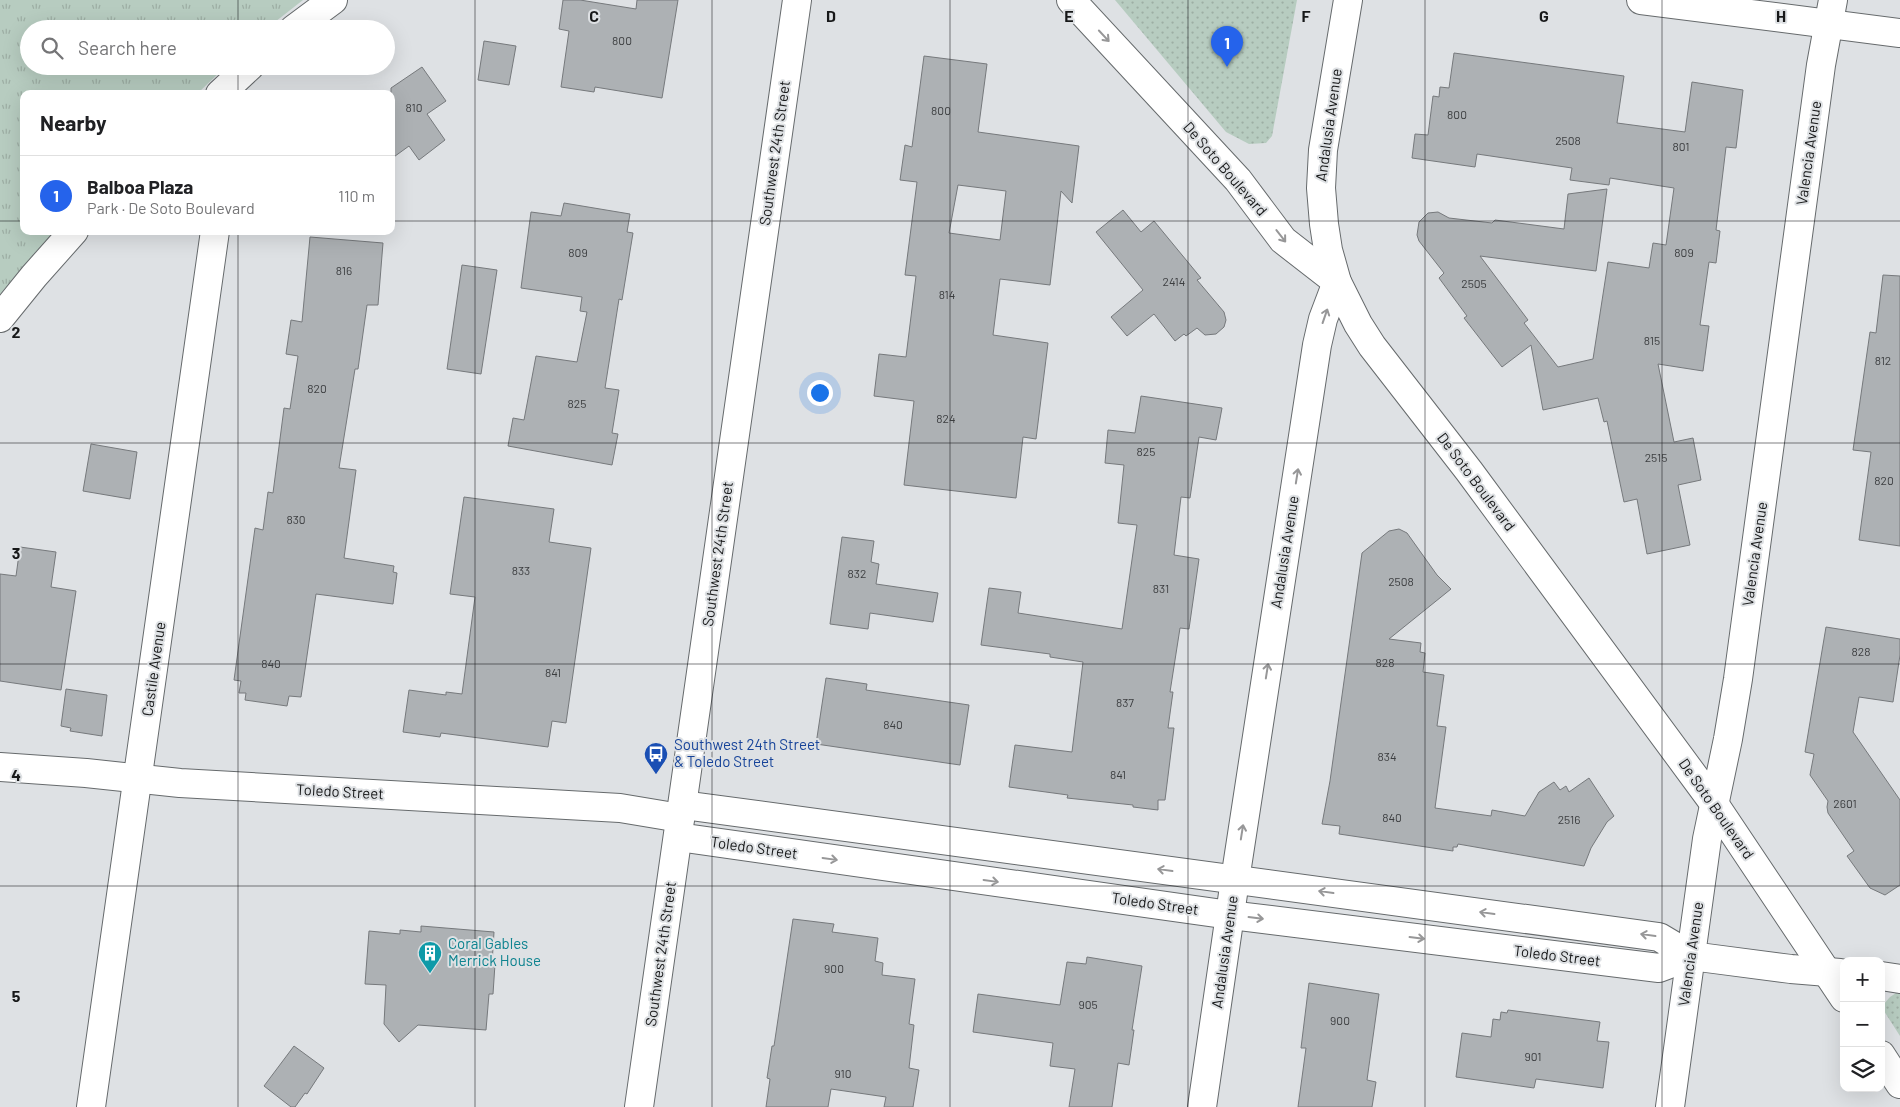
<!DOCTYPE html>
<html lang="en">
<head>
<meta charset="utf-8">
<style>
  body { margin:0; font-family:Barlow,sans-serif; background:#f2f2f2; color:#202124 }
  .controls { position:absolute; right:15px; bottom:15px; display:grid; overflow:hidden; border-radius:10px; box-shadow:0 5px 20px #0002 }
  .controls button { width:45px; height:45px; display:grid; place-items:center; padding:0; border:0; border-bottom:1px solid #e0e0e0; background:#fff; color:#202124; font:25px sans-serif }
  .you { position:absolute; left:819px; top:392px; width:18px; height:18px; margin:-12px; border:4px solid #fff; border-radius:50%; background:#1a73e8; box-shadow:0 0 0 8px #1a73e833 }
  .badge { display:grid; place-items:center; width:32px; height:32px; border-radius:50%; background:#2563eb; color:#fff; font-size:16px; font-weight:700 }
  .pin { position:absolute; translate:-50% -41px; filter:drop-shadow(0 1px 2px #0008) }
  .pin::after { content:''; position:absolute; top:26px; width:18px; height:15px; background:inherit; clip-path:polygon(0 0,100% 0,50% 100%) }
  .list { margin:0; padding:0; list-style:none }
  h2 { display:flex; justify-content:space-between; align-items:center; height:65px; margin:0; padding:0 20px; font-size:21px }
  h2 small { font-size:16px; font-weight:400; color:#757577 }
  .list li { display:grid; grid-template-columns:32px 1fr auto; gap:15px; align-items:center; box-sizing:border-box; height:80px; padding:0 20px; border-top:1px solid #e0e0e0 }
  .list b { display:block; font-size:19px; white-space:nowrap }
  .list p { margin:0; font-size:16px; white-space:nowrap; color:#757577 }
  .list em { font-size:16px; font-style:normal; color:#757577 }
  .icon { flex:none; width:28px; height:28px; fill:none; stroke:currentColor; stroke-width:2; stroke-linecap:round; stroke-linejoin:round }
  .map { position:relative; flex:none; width:1900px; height:1107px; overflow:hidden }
  .search { position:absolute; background:#fff; box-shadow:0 5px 20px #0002; left:20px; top:20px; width:375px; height:55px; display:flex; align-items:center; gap:12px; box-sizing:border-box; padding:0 18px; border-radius:28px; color:#757577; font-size:19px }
  .panel { position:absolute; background:#fff; box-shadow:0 5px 20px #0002; left:20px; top:90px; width:375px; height:145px; border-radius:10px }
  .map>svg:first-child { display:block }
  .grass { fill:url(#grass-tufts) }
  .park { fill:url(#park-dots) }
  .building { fill:#adb1b4; stroke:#76797c; fill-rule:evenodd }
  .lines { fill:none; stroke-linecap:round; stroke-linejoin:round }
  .minor-casing { stroke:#666a6c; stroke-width:30 }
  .minor { stroke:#fff; stroke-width:28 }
  .oneway { stroke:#979798 }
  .grid { fill:none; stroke:#171819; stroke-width:1; stroke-opacity:0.55 }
  .labels { text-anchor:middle; stroke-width:4; stroke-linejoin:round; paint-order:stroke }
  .number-label { font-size:12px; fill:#3c3e40 }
  .street-label { font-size:15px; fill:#171819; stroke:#dee1e4 }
  .transit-label { font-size:15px; fill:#164399; stroke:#dee1e4; text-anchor:start }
  .culture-label { font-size:15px; fill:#0d838f; stroke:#dee1e4; text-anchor:start }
  .grid-label { font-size:16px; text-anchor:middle; font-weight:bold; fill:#171819; stroke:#dee1e4; stroke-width:4; stroke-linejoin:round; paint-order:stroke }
</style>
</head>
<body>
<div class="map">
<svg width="1900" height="1107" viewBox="0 0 1900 1107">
  <defs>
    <pattern id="grass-tufts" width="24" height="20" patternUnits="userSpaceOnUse" patternTransform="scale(1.25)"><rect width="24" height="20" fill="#b7ccc0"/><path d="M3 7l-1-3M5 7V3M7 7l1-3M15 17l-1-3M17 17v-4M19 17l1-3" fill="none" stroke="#9daea4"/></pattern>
    <pattern id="park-dots" width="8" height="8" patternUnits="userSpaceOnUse" patternTransform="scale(1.25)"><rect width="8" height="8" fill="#b7ccc0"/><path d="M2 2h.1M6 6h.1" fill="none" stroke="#9daea4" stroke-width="1.8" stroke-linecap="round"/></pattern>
  </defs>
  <rect width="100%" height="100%" fill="#dee1e4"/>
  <polygon class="grass" points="0,0 303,0 266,29 29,29 29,66 226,66 197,94 24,94 24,231 56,231 0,297"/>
  <g class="park">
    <polygon points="1115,0 1297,0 1272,136 1266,143 1249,144 1226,132"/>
    <polygon points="1896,993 1900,994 1900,1036 1884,1011 1883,1005 1890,997"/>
  </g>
  <g class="building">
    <polygon points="563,0 580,0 636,9 637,0 678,0 662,98 595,87 594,92 561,87 569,31 559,29"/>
    <polygon points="484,41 516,46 509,85 478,80"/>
    <polygon points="1454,53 1624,76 1617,123 1685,132 1692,82 1743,90 1736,148 1726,147 1716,230 1720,231 1716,263 1709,262 1700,325 1709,326 1703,371 1658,364 1674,442 1693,438 1701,480 1678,485 1690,545 1647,554 1637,499 1624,502 1607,421 1604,422 1598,398 1543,410 1531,345 1502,367 1464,318 1467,316 1439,278 1444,273 1419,241 1417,235 1419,222 1428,213 1438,212 1449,218 1492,223 1495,220 1564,229 1568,194 1607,189 1596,271 1480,256 1528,320 1524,323 1558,367 1593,359 1608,262 1649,268 1653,243 1666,245 1674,188 1610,178 1609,185 1570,180 1572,168 1477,154 1475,167 1412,158 1415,134 1428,135 1433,96 1439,97 1440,87 1449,88"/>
    <path d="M 924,56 L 987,64 L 978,132 L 1079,146 L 1072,203 L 1061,191 L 1050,285 L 1000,279 L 993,335 L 1048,343 L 1036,439 L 1023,437 L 1016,498 L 904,485 L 914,401 L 874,396 L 879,354 L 906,357 L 916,276 L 905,275 L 917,182 L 900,180 L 905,145 L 912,147 ZM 958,185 L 1006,191 L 1000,240 L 949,233 Z"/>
    <polygon points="422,67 446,101 427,114 445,140 419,160 409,146 391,159 391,88"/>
    <polygon points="564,203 630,214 627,232 633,233 622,300 619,299 605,388 619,390 612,433 618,434 612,465 508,446 513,418 524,420 536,356 577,362 587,312 580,311 582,297 521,288 531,212 561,216"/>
    <polygon points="1123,210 1141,232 1154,221 1201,278 1197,280 1224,312 1226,320 1224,327 1216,334 1205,335 1197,328 1186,336 1184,334 1175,341 1154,314 1127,336 1111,317 1143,290 1096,232"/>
    <polygon points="310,237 383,243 378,305 367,305 358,369 355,369 339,468 356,470 344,558 394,566 393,572 397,573 393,604 316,594 301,697 289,696 287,706 245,700 246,693 239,693 241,681 234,680 255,528 263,530 268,492 273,493 284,408 290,409 298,356 286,354 291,320 302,322"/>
    <polygon points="462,265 497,270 481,374 447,369"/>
    <polygon points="1883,275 1900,276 1900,546 1859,540 1871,452 1853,450 1870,332 1876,333"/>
    <polygon points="1141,396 1222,408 1216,440 1199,437 1190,498 1181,497 1174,555 1199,559 1189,629 1180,628 1170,692 1173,692 1168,728 1174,728 1165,800 1158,800 1158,810 1133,807 1133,805 1067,798 1068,795 1009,787 1015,745 1072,752 1083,662 1050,657 1050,654 981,645 989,588 1021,592 1018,613 1122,629 1137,525 1118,523 1124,465 1105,463 1108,430 1135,433"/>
    <polygon points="91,444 137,452 130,499 83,491"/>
    <polygon points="464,497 554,509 549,542 591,548 566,723 552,721 548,747 441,733 440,737 403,732 409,690 446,695 446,692 462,694 475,597 450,594"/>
    <polygon points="1399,529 1407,533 1437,575 1451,589 1389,639 1421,643 1420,652 1425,653 1423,672 1444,675 1437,726 1446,727 1435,808 1491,816 1492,810 1525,816 1539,792 1554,782 1560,790 1566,786 1569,792 1589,778 1614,816 1607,822 1591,848 1584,866 1458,844 1457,847 1453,847 1453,851 1339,834 1340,826 1322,824 1330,781 1362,553 1389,531"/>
    <polygon points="842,537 874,541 871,562 879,564 876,584 938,593 933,622 870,613 868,629 830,624"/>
    <polygon points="20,547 56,552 51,587 76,591 61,690 0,681 0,574 16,576"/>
    <polygon points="1826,627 1900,639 1900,655 1893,702 1859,697 1853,732 1900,800 1900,885 1885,895 1870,888 1847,856 1854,851 1828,813 1827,807 1828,801 1810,775 1814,754 1805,752"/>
    <polygon points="826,678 867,684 866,690 969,705 960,765 816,744"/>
    <polygon points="66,689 107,695 102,736 70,731 71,728 61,726"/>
    <polygon points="793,919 834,924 832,932 878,938 875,961 883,963 882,975 915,979 909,1024 914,1025 909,1068 919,1070 913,1107 884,1107 886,1097 831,1089 828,1107 766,1107 770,1079 767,1078 772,1046 774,1046"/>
    <polygon points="421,926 494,932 492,964 495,964 493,994 489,994 486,1030 418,1025 399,1042 384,1024 386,985 365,984 369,931 400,934 400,930 421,932"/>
    <polygon points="1087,957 1142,966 1132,1030 1134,1030 1129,1065 1118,1063 1112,1107 1069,1107 1075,1069 1050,1066 1053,1043 973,1032 978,994 1060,1005 1067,962 1086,964"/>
    <polygon points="1309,983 1379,994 1367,1080 1376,1082 1372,1107 1298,1107 1306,1048 1301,1048"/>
    <polygon points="1508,1010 1600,1022 1597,1041 1609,1042 1603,1088 1536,1079 1534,1088 1456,1077 1462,1033 1491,1037 1493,1019 1500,1020 1501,1012 1507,1013"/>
    <polygon points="294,1046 324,1068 307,1094 305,1093 295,1107 291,1107 264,1086"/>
  </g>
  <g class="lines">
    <g class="minor-casing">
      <g id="minor">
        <polyline points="1071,0 1238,180 1283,240 1337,282 1358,324 1372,346 1469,471 1713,802 1844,998"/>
        <polyline points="1641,0 1900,33"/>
        <polyline points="294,29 333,0"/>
        <polyline points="220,94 250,66"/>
        <polyline points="0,318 34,276 74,231"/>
        <polyline points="0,767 86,773 180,783 620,808 680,818"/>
        <polyline points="683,805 1659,937 1691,956 1791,969 1840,973"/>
        <polyline points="678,837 1230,915 1659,968 1691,956"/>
        <polyline points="1881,976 1900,979"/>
        <polyline points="1881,1055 1900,1084"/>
        <polyline points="91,1107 215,231"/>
        <polyline points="639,1107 797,0"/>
        <polyline points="1202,1107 1235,880 1317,345 1323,319 1337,282 1328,250 1324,224 1321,188 1323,150 1348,0"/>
        <polyline points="1670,1107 1707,839 1728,739 1738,679 1821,65 1833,0"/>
      </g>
    </g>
    <use href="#minor" class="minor"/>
  </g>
  <defs><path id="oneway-shaft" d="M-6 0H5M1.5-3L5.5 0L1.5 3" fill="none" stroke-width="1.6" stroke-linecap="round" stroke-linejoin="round" transform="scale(1.25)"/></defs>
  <g class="oneway">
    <use href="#oneway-shaft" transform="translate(1104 36) rotate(47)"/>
    <use href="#oneway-shaft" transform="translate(1281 236) rotate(52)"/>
    <use href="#oneway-shaft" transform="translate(1325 316) rotate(-71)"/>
    <use href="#oneway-shaft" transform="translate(1297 476) rotate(-81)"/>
    <use href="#oneway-shaft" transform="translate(1267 671) rotate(-81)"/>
    <use href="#oneway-shaft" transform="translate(1242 832) rotate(-81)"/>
    <use href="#oneway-shaft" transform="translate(830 859) rotate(8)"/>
    <use href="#oneway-shaft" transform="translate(1165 870) rotate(-172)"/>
    <use href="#oneway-shaft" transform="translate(991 881) rotate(8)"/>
    <use href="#oneway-shaft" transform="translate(1326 892) rotate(-172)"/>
    <use href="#oneway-shaft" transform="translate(1487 913) rotate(-172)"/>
    <use href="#oneway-shaft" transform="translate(1256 918) rotate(7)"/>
    <use href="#oneway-shaft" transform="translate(1648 935) rotate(-172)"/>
    <use href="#oneway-shaft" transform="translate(1417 938) rotate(7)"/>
  </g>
  <path class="grid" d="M 238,0 L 238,29M 475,0 L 475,1107M 712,0 L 712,1107M 950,0 L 950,1107M 1188,0 L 1188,1107M 1425,0 L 1425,1107M 1662,0 L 1662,1107M 238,66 L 238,94M 0,221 L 24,221M 391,221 L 1900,221M 238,231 L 238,1107M 0,443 L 1900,443M 0,664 L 1900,664M 0,886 L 1900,886"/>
  <defs>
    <g id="bus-pin" transform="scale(1.25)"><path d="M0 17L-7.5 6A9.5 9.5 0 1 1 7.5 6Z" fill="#1a4fb4" stroke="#dee1e4"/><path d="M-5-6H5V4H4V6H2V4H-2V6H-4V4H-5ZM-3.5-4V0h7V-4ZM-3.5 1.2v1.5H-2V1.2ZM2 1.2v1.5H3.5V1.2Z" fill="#fff"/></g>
    <g id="building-pin" transform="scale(1.25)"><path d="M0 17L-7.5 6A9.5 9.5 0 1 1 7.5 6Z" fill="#0f9aa8" stroke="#dee1e4"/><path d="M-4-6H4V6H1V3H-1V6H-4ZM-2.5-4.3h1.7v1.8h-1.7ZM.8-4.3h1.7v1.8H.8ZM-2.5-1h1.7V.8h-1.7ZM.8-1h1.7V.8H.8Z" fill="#fff"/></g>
  </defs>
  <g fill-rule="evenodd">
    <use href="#bus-pin" x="656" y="754"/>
    <use href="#building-pin" x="430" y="953"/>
  </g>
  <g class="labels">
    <g class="number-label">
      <text x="622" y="45">800</text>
      <text x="414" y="112">810</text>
      <text x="941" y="115">800</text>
      <text x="1457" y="119">800</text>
      <text x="1568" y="145">2508</text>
      <text x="1681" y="151">801</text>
      <text x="578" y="257">809</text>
      <text x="1684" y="257">809</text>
      <text x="344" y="275">816</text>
      <text x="1174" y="286">2414</text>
      <text x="1474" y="288">2505</text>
      <text x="947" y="299">814</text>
      <text x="1652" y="345">815</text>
      <text x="1883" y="365">812</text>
      <text x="317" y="393">820</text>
      <text x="577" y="408">825</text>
      <text x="946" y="423">824</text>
      <text x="1146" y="456">825</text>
      <text x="1656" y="462">2515</text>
      <text x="1884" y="485">820</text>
      <text x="296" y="524">830</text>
      <text x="521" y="575">833</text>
      <text x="857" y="578">832</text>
      <text x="1401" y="586">2508</text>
      <text x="1161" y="593">831</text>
      <text x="1861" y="656">828</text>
      <text x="1385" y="667">828</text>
      <text x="271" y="668">840</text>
      <text x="553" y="677">841</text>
      <text x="1125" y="707">837</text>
      <text x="893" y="729">840</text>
      <text x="1387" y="761">834</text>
      <text x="1118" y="779">841</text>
      <text x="1845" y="808">2601</text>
      <text x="1392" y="822">840</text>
      <text x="1569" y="824">2516</text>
      <text x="834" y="973">900</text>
      <text x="1088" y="1009">905</text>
      <text x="1340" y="1025">900</text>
      <text x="1533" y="1061">901</text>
      <text x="843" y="1078">910</text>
    </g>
    <g class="street-label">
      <text transform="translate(1329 125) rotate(-82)" y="5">Andalusia Avenue</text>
      <text transform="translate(775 153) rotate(-82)" y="5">Southwest 24th Street</text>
      <text transform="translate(1809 153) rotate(-82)" y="5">Valencia Avenue</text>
      <text transform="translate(1225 169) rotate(49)" y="5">De Soto Boulevard</text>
      <text transform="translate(1476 482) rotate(53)" y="5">De Soto Boulevard</text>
      <text transform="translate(1285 552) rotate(-81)" y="5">Andalusia Avenue</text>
      <text transform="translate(718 554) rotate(-82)" y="5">Southwest 24th Street</text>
      <text transform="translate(1755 554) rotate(-82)" y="5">Valencia Avenue</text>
      <text transform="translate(154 669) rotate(-82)" y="5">Castile Avenue</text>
      <text transform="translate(340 792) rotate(3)" y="5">Toledo Street</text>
      <text transform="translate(1716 809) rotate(55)" y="5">De Soto Boulevard</text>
      <text transform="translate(754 848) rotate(8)" y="5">Toledo Street</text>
      <text transform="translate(1155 904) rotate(8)" y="5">Toledo Street</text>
      <text transform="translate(1225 952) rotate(-82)" y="5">Andalusia Avenue</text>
      <text transform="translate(661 954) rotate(-82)" y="5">Southwest 24th Street</text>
      <text transform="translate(1691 954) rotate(-82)" y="5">Valencia Avenue</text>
      <text transform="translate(1557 956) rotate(7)" y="5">Toledo Street</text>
    </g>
    <g class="transit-label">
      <text x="674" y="750">Southwest 24th Street<tspan x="674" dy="17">&amp; Toledo Street</tspan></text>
    </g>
    <g class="culture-label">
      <text x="448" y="949">Coral Gables<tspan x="448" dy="17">Merrick House</tspan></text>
    </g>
  </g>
  <g class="grid-label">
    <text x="594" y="22">C</text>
    <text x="831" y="22">D</text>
    <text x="1069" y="22">E</text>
    <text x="1306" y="22">F</text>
    <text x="1544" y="22">G</text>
    <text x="1781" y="22">H</text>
    <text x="16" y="338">2</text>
    <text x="16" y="559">3</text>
    <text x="16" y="781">4</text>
    <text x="16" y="1002">5</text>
  </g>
</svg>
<div class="controls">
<button>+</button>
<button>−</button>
<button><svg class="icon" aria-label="layers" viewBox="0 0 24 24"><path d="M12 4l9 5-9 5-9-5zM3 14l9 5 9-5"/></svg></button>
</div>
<div class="you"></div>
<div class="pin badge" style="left:1227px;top:67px">1</div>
<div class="search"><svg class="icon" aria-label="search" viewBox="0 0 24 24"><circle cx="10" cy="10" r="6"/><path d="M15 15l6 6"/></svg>Search here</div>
<section class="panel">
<h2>Nearby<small></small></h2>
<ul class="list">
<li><span class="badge">1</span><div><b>Balboa Plaza</b><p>Park · De Soto Boulevard</p></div><em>110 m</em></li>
</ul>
</section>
</div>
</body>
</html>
